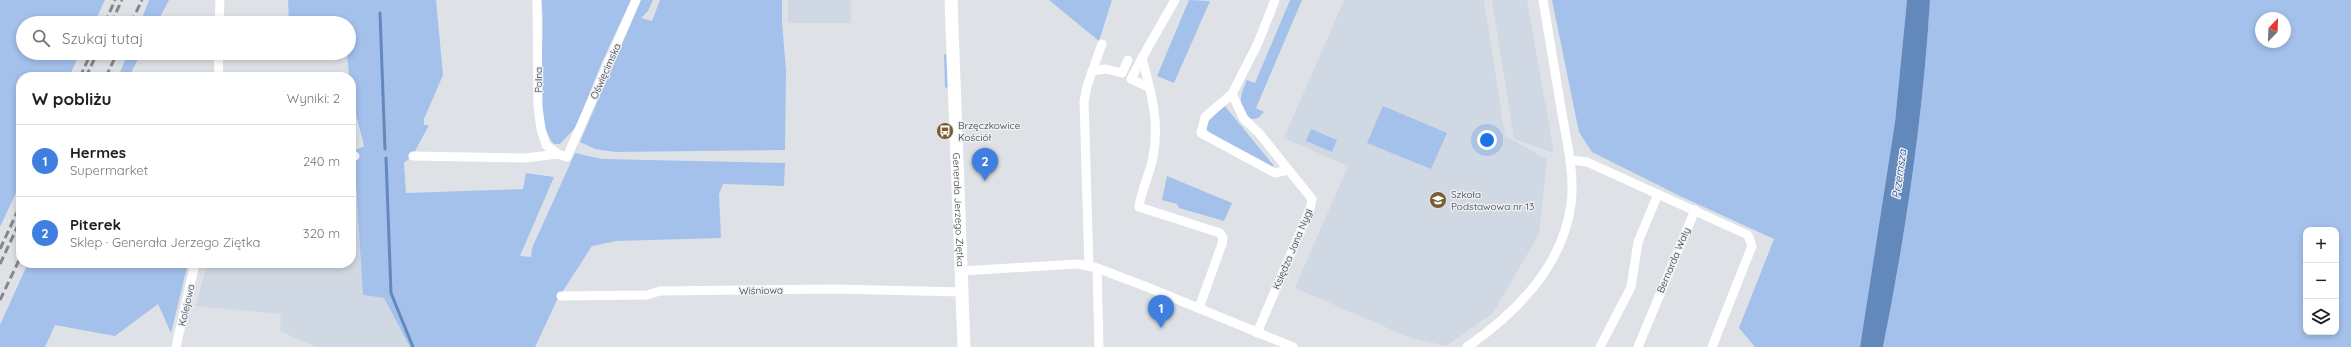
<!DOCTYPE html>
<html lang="pl">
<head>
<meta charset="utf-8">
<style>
  body { margin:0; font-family:Quicksand,sans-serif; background:#f6f6f6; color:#202124 }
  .controls { position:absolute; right:12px; bottom:12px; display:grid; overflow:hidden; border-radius:8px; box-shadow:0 2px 6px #0003 }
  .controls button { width:36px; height:36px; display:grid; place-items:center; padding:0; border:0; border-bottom:1px solid #e0e0e0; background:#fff; color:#202124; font:20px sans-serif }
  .compass { position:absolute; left:2255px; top:12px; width:36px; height:36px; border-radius:50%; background:#fff; box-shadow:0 2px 6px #0003; rotate:23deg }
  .you { position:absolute; left:1487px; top:140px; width:14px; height:14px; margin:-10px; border:3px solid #fff; border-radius:50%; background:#1a73e8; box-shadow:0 0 0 6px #1a73e833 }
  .badge { display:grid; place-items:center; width:26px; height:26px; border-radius:50%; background:#d93025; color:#fff; font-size:13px; font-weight:700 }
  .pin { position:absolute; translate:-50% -33px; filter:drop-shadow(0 1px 2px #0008) }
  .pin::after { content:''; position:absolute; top:21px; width:14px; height:12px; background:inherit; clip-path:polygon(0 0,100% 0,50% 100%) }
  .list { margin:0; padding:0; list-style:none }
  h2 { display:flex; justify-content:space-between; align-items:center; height:52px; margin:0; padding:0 16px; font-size:17px }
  h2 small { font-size:13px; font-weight:400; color:#757577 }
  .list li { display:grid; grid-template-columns:26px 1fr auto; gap:12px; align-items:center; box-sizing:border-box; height:72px; padding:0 16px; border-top:1px solid #e0e0e0 }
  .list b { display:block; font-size:15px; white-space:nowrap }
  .list p { margin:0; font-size:13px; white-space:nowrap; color:#757577 }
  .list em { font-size:13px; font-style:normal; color:#757577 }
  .icon { flex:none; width:22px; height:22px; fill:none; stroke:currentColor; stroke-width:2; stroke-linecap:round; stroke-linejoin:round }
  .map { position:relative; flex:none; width:2351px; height:347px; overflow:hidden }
  .search { position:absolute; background:#fff; box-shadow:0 2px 6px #0003; left:16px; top:16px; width:340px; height:44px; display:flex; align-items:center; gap:10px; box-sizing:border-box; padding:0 14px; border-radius:22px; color:#757577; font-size:15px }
  .panel { position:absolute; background:#fff; box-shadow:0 2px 6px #0003; left:16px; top:72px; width:340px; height:196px; border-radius:16px }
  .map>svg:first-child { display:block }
  .built { fill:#d0d8e3 }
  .green { fill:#a4c1eb; fill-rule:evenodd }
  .water { fill:#6388bc }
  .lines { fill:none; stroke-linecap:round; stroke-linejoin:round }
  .stream { stroke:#6388bc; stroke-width:3 }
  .street { stroke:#fff; stroke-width:9 }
  .secondary { stroke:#fff; stroke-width:13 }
  .rail { stroke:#85888b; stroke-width:3; stroke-dasharray:8 4; stroke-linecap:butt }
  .labels { text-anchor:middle; stroke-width:3; stroke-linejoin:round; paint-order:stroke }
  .street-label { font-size:10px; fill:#3a3b3d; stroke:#eceff4 }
  .poi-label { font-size:10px; fill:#3a3b3d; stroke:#eceff4; text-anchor:start }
  .water-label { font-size:11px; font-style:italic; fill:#134283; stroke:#eceff4 }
</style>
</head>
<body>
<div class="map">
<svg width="2351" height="347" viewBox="0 0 2351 347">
  <rect width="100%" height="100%" fill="#dee2e7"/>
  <g class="built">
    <rect x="788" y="0" width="63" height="23"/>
    <polygon points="1344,0 1484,0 1505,136 1547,159 1539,234 1493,313 1446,346 1411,338 1295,288 1348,166 1284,138"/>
    <polygon points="1492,0 1527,0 1554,153 1514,139"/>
    <polygon points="358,198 363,295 384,298 410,347 316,347 280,331 281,314 196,306 207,263 351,263 351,199"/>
  </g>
  <g class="green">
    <polygon points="0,0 105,0 94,23 23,23 23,53 80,53 69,77 21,77 21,182 0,227"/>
    <polygon points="149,0 169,0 157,23 140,23"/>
    <polygon points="288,0 436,0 443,75 424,119 424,125 429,125 413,155 404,163 406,193 523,189 526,173 554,177 520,256 531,257 532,248 575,153 602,159 785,163 784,186 723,184 719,194 721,238 616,241 592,246 557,300 535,347 410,347 384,298 363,295 354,151 364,146 351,95 347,54 296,58 291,53 349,53 349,23 289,23"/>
    <path d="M 541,0 L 631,0 L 602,62 L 576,127 L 560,144 L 554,144 C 530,117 548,36 541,0 Z"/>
    <polygon points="641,0 653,0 648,11 641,18 652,21 660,0 782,0 782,22 786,70 785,150 615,152 595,149 580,142"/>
    <polygon points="1049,0 1112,0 1099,41"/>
    <polygon points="1189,0 1210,1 1174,83 1157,76"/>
    <path d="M 1290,0 L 1302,0 L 1256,108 L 1264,112 L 1258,118 L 1252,119 C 1235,110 1241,93 1247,80 L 1255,83 Z"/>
    <polygon points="1552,0 1907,0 1895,122 1860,347 1755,347 1739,328 1774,239 1682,197 1592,152 1579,132"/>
    <path d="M 1930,0 L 2351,0 L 2351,347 L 1883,347 C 1906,232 1923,117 1930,0 ZM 2261,18 L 2285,18 L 2285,42 L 2261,42 ZM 2306,230 L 2336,230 L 2336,332 L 2306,332 Z"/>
    <polygon points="128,53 141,53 129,77 118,77"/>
    <polygon points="944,54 946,54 948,87 945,88"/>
    <polygon points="1224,105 1274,166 1271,168 1210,133 1206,129 1207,123"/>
    <polygon points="1383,106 1447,133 1431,169 1367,143"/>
    <polygon points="1311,129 1337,140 1332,152 1306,141"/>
    <polygon points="1167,176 1232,203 1224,221 1179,208 1177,204 1162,200"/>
    <polygon points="28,263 188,263 171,333 158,304 115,336 55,325 45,347 0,347 0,325"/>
  </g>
  <path class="water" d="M 1907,0 L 1930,0 C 1923,117 1906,232 1883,347 L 1860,347 L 1895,122 Z"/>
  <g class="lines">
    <g class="stream">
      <polyline points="380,13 385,149"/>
      <polyline points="386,158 391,293 413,347"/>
    </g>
    <g class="street">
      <polyline points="537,0 538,107 541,129 546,145 558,154"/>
      <path d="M 1175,0 L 1142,58 C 1151,92 1160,122 1153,157 C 1150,174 1141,190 1139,207 L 1220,233 L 1223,238 L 1222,244 L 1199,308"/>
      <polyline points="219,23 220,0"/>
      <polyline points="218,53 219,77"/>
      <polyline points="1142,58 1131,79 1150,88"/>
      <polyline points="1092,71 1106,69 1122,73 1128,60"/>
      <polyline points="1232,94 1205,117 1201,133 1275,173 1288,170"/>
      <polyline points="413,156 525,158 558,154 567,157 636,0"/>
      <polyline points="351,157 355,156"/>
      <polyline points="1570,160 1587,162 1748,235 1752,246 1712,347"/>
      <polyline points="1089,266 1084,102 1087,86 1102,44"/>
      <polyline points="1097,268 1099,347"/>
      <polyline points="961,271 1078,264 1097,268 1147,287 1293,347"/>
      <polyline points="561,296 647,295 660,291 835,289 962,292"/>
      <polyline points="1257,333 1310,209 1312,199 1259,133 1244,119 1232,94 1258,43 1275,0"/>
      <polyline points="176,347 195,263"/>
      <path d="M 1467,347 C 1516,313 1563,266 1571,204 C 1575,174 1567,143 1562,114 C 1556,76 1549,38 1543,0"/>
      <polyline points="1600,347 1631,287 1638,242 1658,194"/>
      <polyline points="1638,347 1695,210"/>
    </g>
    <path class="secondary" id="s1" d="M 951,0 L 964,347"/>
    <g class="rail">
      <polyline points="105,23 115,0"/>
      <polyline points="111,23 122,0"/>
      <polyline points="131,23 142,0"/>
      <polyline points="80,77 91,53"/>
      <polyline points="86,77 97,53"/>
      <polyline points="106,77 117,53"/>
      <polyline points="0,249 21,204"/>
      <polyline points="0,264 21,219"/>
      <polyline points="0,300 21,256"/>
    </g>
  </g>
  <defs>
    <g id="bus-disc" transform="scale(0.9)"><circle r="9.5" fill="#7a5e31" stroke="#eceff4"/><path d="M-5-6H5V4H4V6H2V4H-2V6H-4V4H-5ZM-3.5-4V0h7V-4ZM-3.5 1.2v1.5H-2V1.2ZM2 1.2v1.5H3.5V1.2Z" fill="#fff"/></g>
    <g id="school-disc" transform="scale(0.9)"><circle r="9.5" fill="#7a5e31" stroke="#eceff4"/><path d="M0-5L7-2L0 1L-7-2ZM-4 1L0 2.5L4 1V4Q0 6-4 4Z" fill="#fff"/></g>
  </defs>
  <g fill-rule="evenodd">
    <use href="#bus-disc" x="945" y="131"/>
    <use href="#school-disc" x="1438" y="200"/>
  </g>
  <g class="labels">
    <g class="street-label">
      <text transform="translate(605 71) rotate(-66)" y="4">Oświęcimska</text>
      <text transform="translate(538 80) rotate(-90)" y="4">Polna</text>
      <text dy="4" stroke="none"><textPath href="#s1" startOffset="210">Generała Jerzego Ziętka</textPath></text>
      <text transform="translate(1292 249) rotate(-67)" y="4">Księdza Jana Nygi</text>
      <text transform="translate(1673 260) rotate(-67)" y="4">Bernarda Wały</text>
      <text transform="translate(761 290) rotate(-1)" y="4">Wiśniowa</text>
      <text transform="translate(186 305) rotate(-77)" y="4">Kolejowa</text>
    </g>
    <g class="poi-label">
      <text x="958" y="129">Brzęczkowice<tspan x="958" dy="12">Kościół</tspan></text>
      <text x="1451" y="198">Szkoła<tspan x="1451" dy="12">Podstawowa nr 13</tspan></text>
    </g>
    <g class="water-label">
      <text transform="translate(1899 174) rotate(-82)" y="4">Przemsza</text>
    </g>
  </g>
</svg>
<div class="controls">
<button>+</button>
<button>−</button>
<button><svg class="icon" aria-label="layers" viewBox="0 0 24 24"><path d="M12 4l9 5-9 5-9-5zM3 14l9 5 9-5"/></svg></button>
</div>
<svg class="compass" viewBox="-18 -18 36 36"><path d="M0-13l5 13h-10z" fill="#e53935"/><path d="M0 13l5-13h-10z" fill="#757577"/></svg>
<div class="you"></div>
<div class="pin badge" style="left:1161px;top:328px;background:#3f7fe0">1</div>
<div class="pin badge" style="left:985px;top:181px;background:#3f7fe0">2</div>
<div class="search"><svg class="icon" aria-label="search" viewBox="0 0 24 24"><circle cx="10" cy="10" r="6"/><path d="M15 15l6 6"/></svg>Szukaj tutaj</div>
<section class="panel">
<h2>W pobliżu<small>Wyniki: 2</small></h2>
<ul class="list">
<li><span class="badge" style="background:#3f7fe0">1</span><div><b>Hermes</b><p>Supermarket</p></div><em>240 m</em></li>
<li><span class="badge" style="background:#3f7fe0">2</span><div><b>Piterek</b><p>Sklep · Generała Jerzego Ziętka</p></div><em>320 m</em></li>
</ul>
</section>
</div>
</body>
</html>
